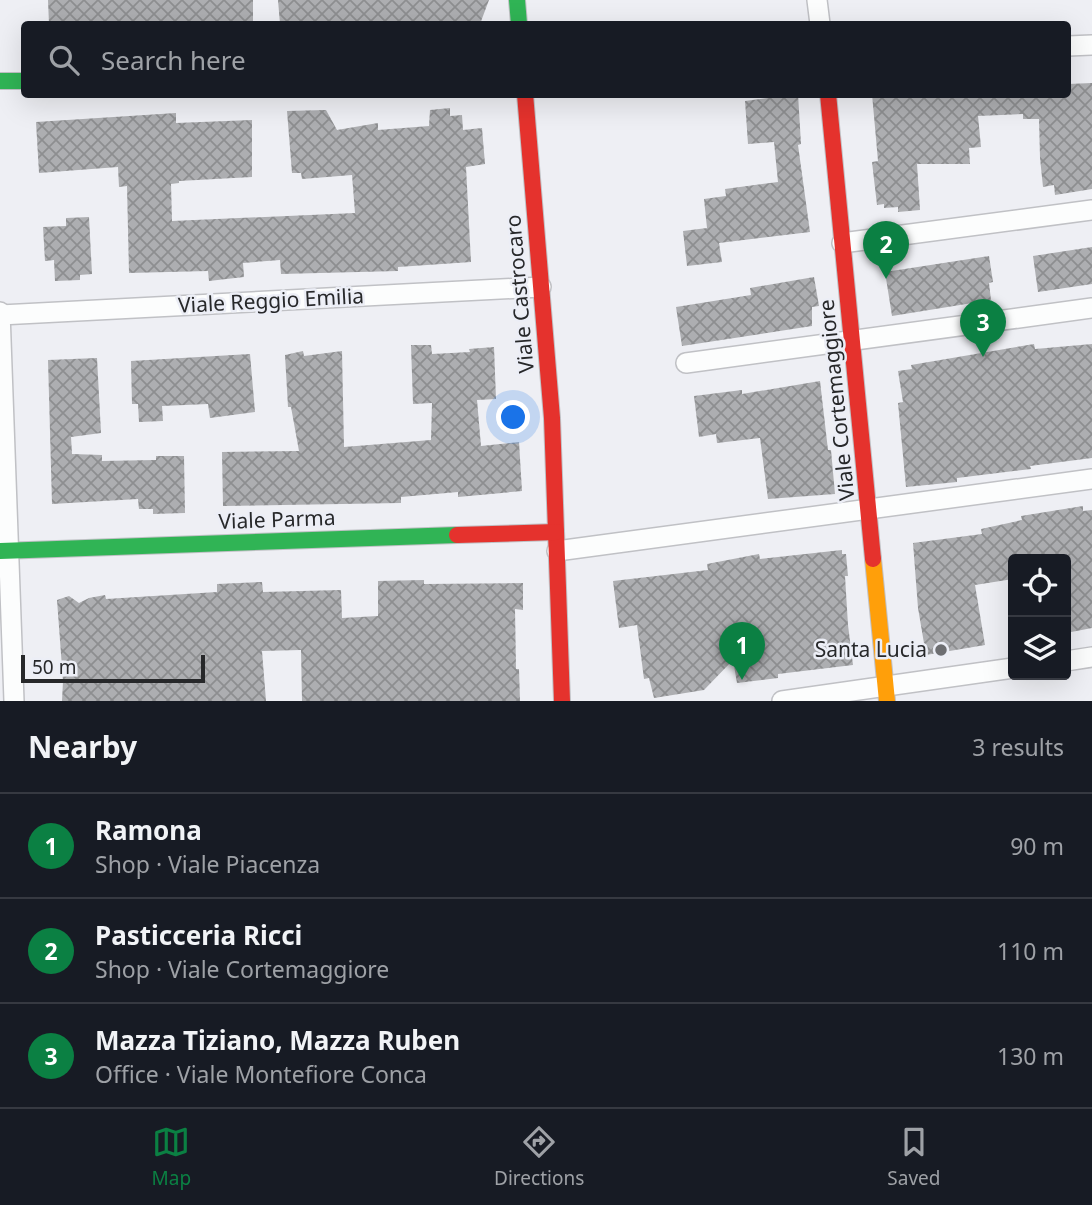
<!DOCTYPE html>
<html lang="en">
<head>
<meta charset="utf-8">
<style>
  body { margin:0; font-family:"Noto Sans",sans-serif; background:#20242c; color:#f1f3f6 }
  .controls { position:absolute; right:21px; bottom:21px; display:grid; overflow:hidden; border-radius:7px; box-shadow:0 7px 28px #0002 }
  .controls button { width:63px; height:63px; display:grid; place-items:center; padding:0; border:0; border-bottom:2px solid #363941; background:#171b24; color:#f1f3f6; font:35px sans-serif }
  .scale { position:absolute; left:21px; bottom:18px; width:184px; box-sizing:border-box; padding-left:7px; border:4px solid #27282a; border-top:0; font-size:19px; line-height:24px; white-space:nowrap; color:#27282a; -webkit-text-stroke:5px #eceef6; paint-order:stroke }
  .you { position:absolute; left:514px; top:418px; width:24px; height:24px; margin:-18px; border:5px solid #fff; border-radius:50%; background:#1a73e8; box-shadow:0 0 0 10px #1a73e833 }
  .badge { display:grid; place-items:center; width:46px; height:46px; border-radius:50%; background:#0b8043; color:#fff; font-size:23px; font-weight:700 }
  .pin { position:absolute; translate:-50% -58px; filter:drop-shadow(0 2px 4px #0008) }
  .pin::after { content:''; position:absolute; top:37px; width:24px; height:21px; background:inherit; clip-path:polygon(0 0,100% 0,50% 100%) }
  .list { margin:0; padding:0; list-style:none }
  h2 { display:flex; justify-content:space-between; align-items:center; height:91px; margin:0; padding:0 28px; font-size:30px }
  h2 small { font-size:23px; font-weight:400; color:#9ea1a6 }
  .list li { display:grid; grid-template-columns:46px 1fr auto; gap:21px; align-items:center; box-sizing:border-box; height:105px; padding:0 28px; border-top:2px solid #363941 }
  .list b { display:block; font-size:26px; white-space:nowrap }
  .list p { margin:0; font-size:23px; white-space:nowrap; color:#9ea1a6 }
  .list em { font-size:23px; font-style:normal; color:#9ea1a6 }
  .icon { flex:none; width:38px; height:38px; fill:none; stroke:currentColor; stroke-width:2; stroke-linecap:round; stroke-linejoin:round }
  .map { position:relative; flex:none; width:1092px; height:701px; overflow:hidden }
  .search { position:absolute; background:#171b24; box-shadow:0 7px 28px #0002; left:21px; right:21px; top:21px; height:77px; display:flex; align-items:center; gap:18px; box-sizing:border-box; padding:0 24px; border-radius:7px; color:#9ea1a6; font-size:26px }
  .sheet { height:406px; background:#171b24 }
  nav { display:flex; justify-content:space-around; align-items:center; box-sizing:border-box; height:98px; border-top:2px solid #363941; background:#171b24; font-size:19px; color:#9ea1a6 }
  nav a { display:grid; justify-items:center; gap:4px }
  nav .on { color:#0b8043 }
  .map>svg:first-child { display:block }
  .building { fill:url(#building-cross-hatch) }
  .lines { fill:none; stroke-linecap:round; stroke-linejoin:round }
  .street-casing { stroke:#c0c1c5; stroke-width:22 }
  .fast-casing { stroke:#c0c1c5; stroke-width:18 }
  .slow-casing { stroke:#c0c1c5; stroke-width:18 }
  .jam-casing { stroke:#c0c1c5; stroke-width:18 }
  .street { stroke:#fcfdfd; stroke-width:19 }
  .fast { stroke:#30b455; stroke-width:16 }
  .slow { stroke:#ff9f0a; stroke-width:16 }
  .jam { stroke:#e5322d; stroke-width:16 }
  .poi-dot { fill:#6d6e71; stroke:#eceef6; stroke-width:2.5 }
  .labels { text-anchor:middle; stroke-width:5; stroke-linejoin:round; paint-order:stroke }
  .street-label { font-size:21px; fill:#27282a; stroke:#eceef6 }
  .poi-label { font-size:21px; fill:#27282a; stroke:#eceef6; text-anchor:end }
</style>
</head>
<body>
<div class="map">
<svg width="1092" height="701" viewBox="0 0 1092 701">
  <defs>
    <pattern id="building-cross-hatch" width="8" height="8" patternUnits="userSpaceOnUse" patternTransform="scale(1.75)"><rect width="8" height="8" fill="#adaeb1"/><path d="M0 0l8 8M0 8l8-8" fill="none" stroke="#8d8e90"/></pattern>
  </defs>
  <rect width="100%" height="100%" fill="#eeeff4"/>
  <g class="building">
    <polygon points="48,0 253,0 253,24 49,24"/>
    <polygon points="278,0 489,0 480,24 280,24"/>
    <polygon points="1092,83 1092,189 1055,195 1054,185 1043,187 1040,158 1039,119 1023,119 1023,114 978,116 981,147 969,148 970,164 917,164 920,210 898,212 898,207 884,208 884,204 877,205 872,162 878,161 872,94 1068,94 1068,84"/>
    <polygon points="798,94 801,144 798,145 810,232 719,243 722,262 687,266 683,231 707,228 704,199 726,196 725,189 778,182 774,142 748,144 745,101"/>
    <polygon points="450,108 450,116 462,115 463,130 482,128 485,164 466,167 471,262 398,267 398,271 281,274 280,260 243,263 244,277 209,281 208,271 129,273 127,186 119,187 118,167 39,173 36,122 176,113 176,123 252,120 252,177 179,181 179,183 171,184 172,221 355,213 352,175 302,179 301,173 292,173 287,111 326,110 337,130 378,123 378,130 429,126 430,110"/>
    <polygon points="89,217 92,274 80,275 80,280 55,281 54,260 45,261 43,227 66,226 66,218"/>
    <polygon points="1092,247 1092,284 1038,292 1033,256"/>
    <polygon points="989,256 993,282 989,283 991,300 892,316 885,272"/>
    <polygon points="814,277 819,306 812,307 812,326 682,346 676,307 751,295 750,288"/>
    <polygon points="1034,344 1035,349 1092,344 1092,458 1030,466 1031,469 957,478 957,482 906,487 898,403 903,402 898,371 912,369 911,365"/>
    <polygon points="411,345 431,345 432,354 470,352 469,349 494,347 496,399 477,400 481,446 519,442 522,491 458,497 458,492 401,497 401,503 223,506 222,452 299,451 291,407 288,407 285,355 303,351 304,356 342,351 344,447 431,440 432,403 413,404"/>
    <polygon points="250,354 255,412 210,418 208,404 162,406 163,421 139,422 138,404 132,404 131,361"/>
    <polygon points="97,358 101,433 71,437 72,454 102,455 102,461 156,460 156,456 184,456 185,513 153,514 153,509 139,509 138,499 52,504 48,360"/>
    <polygon points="820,381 828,450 831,450 835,494 768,499 760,438 717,443 716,434 699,437 694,396 742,390 742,394"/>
    <polygon points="1083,506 1083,511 1092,510 1092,628 1066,633 1066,559 1013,559 1013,579 975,585 985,645 926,655 918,608 913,543 982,534 981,529 1022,520 1021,516"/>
    <polygon points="842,550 842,554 846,554 848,576 845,576 848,625 853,665 778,674 778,678 737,683 733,660 704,690 654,698 649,678 644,679 637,625 619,628 613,581 708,570 707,564 759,554 760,559"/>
    <polygon points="424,580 424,584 523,583 523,610 515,609 516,669 519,669 520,701 302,701 301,650 262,651 266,701 62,701 63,681 57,600 69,596 79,603 89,598 105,595 106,599 217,592 217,584 262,582 263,592 341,590 342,618 378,616 378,581"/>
  </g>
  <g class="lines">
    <g class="street-casing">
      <g id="street">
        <polyline points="817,0 820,24"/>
        <polyline points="1068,46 1092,45"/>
        <polyline points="842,243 1092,210"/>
        <polyline points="0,312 14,701"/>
        <polyline points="0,315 541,287"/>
        <polyline points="686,363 1092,308"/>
        <polyline points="557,551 1092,479"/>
        <polyline points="1066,661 1092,657"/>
        <polyline points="782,701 1013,668"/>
      </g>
    </g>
    <g class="fast-casing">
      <g id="fast">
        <polyline points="517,0 519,24"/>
        <polyline points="0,81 24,81"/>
        <polyline points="0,551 457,535"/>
      </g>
    </g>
    <g class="slow-casing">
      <polyline id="slow" points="873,559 887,701"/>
    </g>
    <g class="jam-casing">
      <g id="jam">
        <polyline points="525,94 552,418 562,701"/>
        <polyline points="828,94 873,559"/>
        <polyline points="457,535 556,532"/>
      </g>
    </g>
    <use href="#street" class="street"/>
    <use href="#fast" class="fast"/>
    <use href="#slow" class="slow"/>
    <use href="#jam" class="jam"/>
  </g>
  <circle class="poi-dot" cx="941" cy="650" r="7"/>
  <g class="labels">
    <g class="street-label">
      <text transform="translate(520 294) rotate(-95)" y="7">Viale Castrocaro</text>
      <text transform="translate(271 301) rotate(-3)" y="7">Viale Reggio Emilia</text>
      <text transform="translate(837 400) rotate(-96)" y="7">Viale Cortemaggiore</text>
      <text transform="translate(277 520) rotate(-2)" y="7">Viale Parma</text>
    </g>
    <g class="poi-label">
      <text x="927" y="657">Santa Lucia</text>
    </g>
  </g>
</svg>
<div class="controls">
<button><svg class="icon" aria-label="locate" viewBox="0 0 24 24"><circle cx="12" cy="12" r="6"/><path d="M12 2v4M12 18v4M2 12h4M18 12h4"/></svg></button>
<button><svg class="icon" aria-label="layers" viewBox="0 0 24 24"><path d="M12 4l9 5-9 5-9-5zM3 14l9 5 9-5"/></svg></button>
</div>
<div class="scale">50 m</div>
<div class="you"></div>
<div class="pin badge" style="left:742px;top:680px">1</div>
<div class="pin badge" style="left:886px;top:279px">2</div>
<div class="pin badge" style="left:983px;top:357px">3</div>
<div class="search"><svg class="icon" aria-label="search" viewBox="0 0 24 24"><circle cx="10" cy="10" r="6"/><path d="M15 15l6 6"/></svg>Search here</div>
</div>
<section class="sheet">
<h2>Nearby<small>3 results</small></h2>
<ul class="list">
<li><span class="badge">1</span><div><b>Ramona</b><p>Shop · Viale Piacenza</p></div><em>90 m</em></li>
<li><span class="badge">2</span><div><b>Pasticceria Ricci</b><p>Shop · Viale Cortemaggiore</p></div><em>110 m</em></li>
<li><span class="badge">3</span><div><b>Mazza Tiziano, Mazza Ruben</b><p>Office · Viale Montefiore Conca</p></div><em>130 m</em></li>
</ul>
</section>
<nav>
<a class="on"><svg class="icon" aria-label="map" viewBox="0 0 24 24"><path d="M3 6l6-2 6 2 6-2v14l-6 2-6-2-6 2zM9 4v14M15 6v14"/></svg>Map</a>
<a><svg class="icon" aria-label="directions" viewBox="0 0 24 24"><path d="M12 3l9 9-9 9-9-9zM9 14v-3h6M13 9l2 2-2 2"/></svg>Directions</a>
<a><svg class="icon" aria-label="saved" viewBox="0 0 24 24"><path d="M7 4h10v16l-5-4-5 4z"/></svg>Saved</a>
</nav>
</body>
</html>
